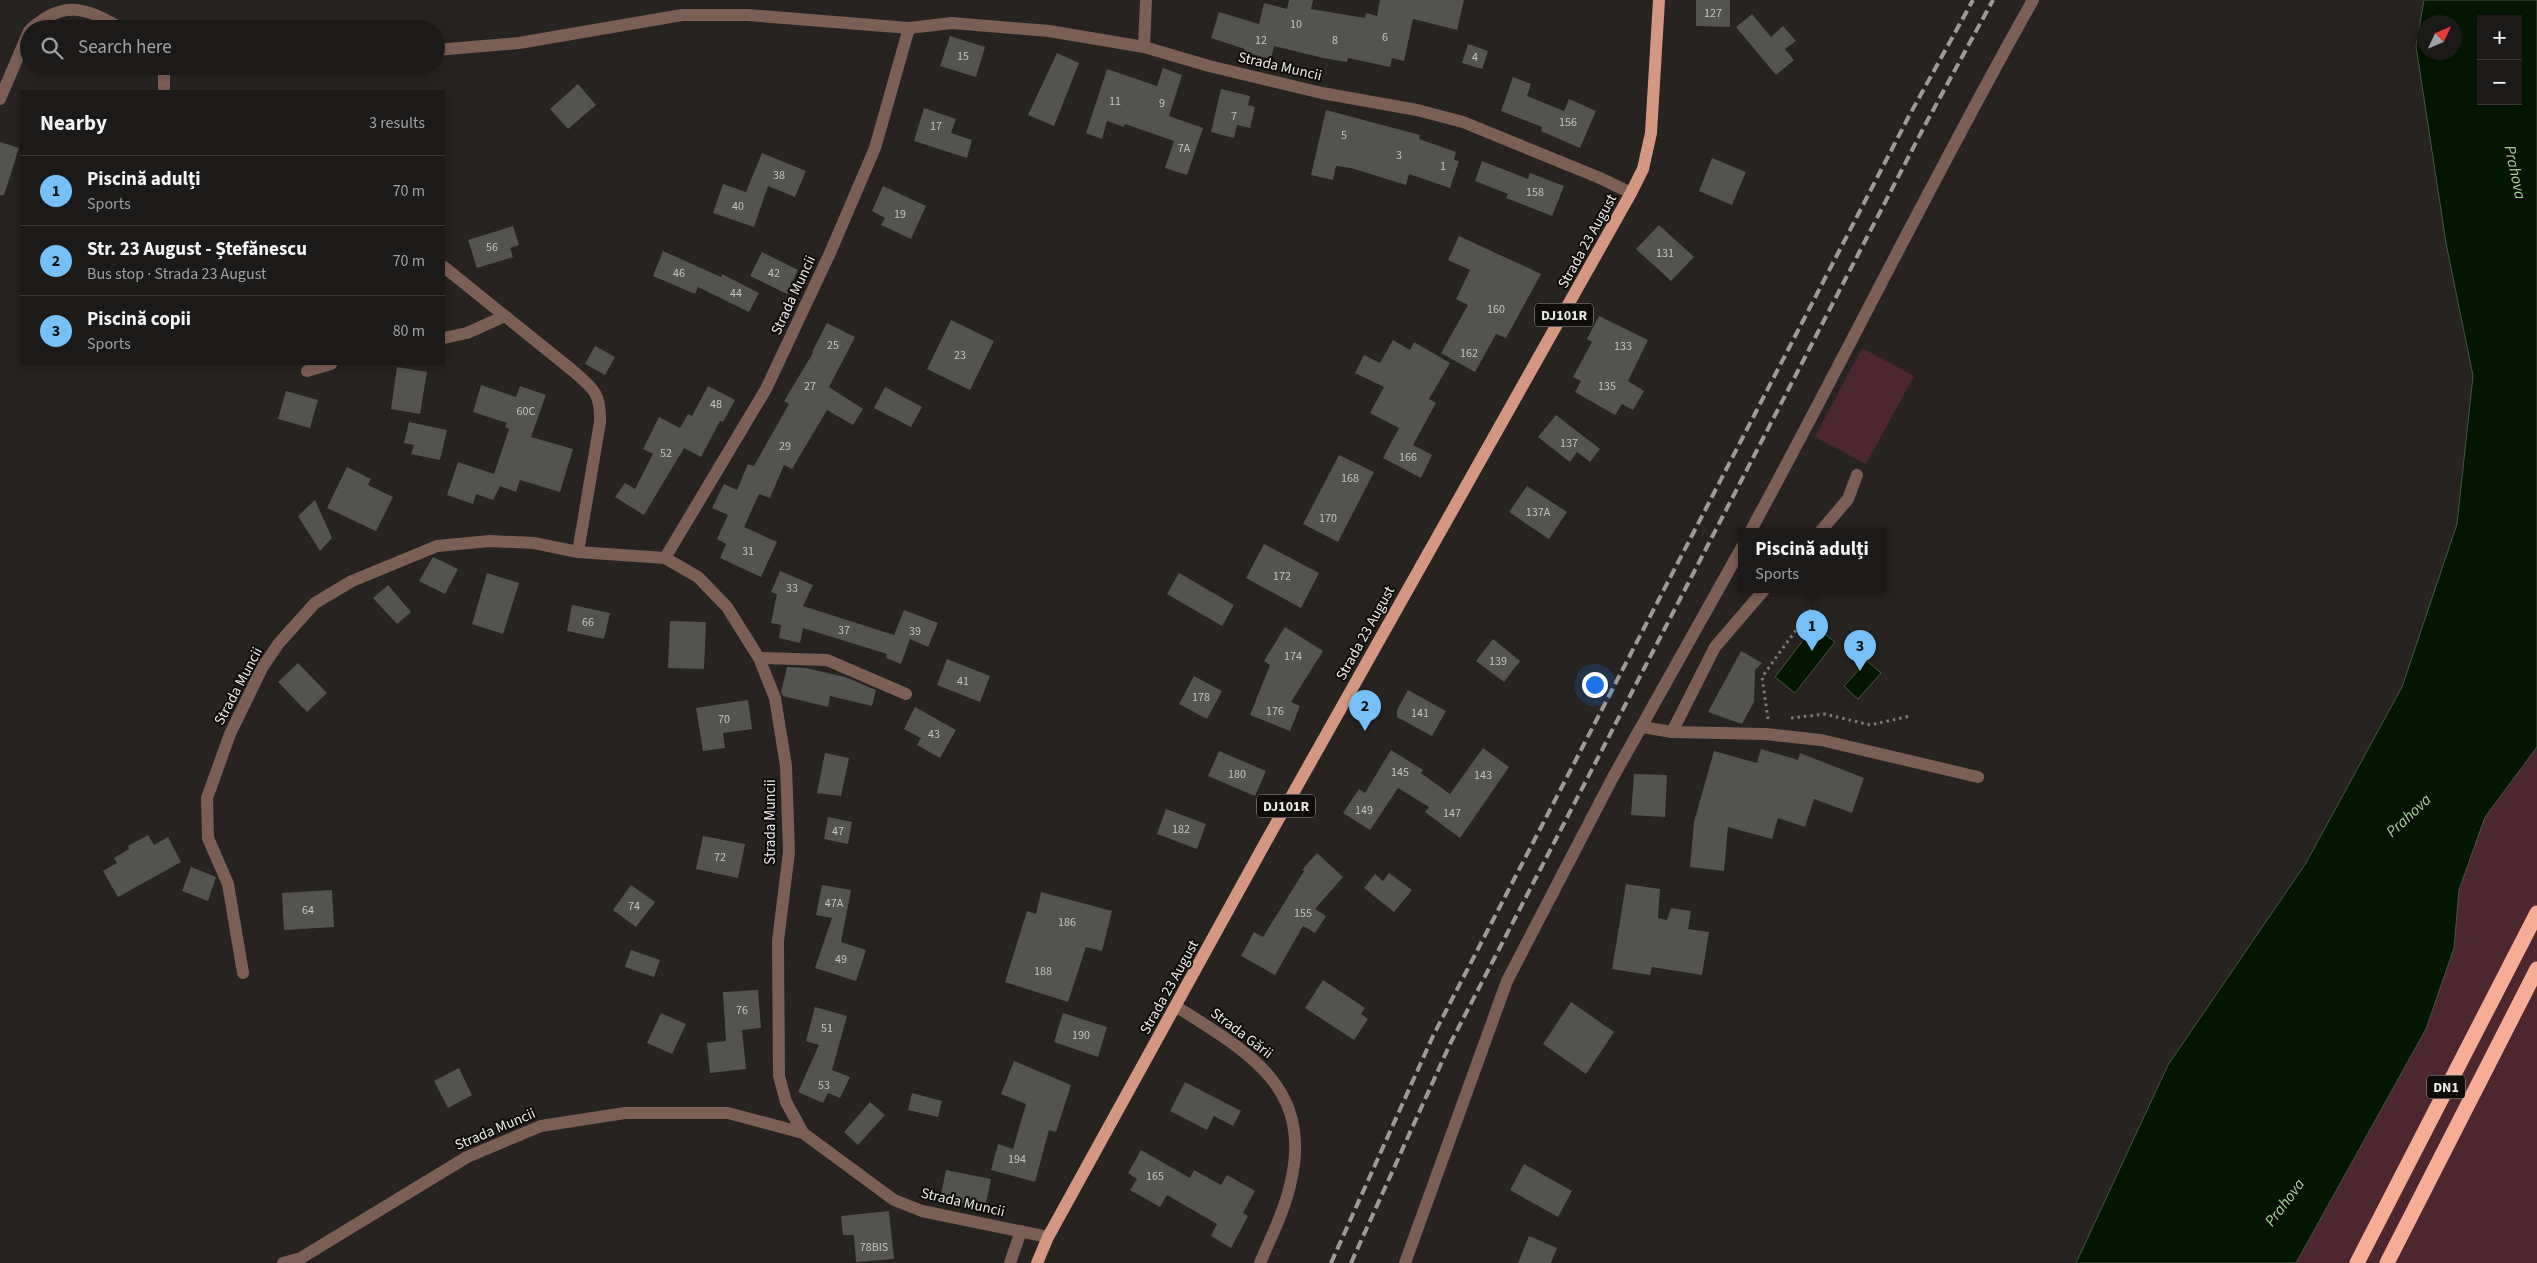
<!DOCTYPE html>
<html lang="en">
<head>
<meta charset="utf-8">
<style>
  body { margin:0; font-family:"Source Sans 3",sans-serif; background:#292725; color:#f1f3f6 }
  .controls { position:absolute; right:15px; top:15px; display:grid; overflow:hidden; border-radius:0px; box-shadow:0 2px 8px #0003 }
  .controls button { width:45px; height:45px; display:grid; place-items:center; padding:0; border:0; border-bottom:1px solid #3a3837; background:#1c1a18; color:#f1f3f6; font:25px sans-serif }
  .compass { position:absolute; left:2417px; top:15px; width:45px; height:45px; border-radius:50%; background:#1c1a18; box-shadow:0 2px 8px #0003; rotate:46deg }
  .you { position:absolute; left:1594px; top:684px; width:18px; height:18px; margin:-12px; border:4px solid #fff; border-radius:50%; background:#1a73e8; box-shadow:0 0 0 8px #1a73e833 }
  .badge { display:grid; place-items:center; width:32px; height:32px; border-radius:50%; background:#76c0f7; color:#111; font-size:16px; font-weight:700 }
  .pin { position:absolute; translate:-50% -41px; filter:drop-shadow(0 1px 2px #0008) }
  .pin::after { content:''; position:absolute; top:26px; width:18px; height:15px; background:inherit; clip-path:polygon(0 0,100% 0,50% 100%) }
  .popup { position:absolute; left:1738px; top:528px; width:148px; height:65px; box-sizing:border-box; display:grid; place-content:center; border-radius:0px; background:#1c1a18; filter:drop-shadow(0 1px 4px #0005); font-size:16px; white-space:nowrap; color:#a0a1a2 }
  .popup b { font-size:19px; color:#f1f3f6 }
  .popup::after { content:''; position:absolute; left:50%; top:100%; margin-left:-10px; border:10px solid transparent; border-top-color:#1c1a18 }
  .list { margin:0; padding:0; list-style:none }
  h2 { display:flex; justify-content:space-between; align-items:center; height:65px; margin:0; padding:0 20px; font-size:21px }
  h2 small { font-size:16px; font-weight:400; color:#a0a1a2 }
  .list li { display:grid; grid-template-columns:32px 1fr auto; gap:15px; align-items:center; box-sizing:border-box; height:70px; padding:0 20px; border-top:1px solid #3a3837 }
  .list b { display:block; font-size:19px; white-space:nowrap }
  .list p { margin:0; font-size:16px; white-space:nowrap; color:#a0a1a2 }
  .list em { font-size:16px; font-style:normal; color:#a0a1a2 }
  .icon { flex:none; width:28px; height:28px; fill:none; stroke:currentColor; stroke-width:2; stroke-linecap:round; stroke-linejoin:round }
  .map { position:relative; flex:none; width:2537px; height:1263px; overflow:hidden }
  .search { position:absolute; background:#1c1a18; box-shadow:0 2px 8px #0003; left:20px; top:20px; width:425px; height:55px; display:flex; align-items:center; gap:12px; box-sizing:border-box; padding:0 18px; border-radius:28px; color:#a0a1a2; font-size:19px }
  .panel { position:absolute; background:#1c1a18; box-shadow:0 2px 8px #0003; left:20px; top:90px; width:425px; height:275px; border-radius:0px }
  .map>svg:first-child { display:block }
  .green { fill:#4c2730 }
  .water { fill:#021600; stroke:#485545; fill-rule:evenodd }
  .building { fill:#53534f }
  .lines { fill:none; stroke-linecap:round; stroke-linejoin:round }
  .path { stroke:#7e7c79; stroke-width:3; stroke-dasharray:2.5 4; stroke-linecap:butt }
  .minor { stroke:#7b5e54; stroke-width:12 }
  .major { stroke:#d49782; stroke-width:12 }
  .highway { stroke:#f7ad95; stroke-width:15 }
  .rail { stroke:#9d9b98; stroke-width:4; stroke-dasharray:10 5; stroke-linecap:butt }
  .labels { text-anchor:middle; stroke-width:4; stroke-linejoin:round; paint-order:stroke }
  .number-label { font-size:12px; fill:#c4c4c0 }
  .shield { fill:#0e0d0b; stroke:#a8a7a4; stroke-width:1 }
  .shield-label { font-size:14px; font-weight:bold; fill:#eae9e6 }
  .street-label { font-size:15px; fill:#eae9e6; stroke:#0e0d0b }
  .water-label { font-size:16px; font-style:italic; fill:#9adb8e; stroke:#0e0d0b }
</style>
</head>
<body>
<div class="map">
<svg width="2537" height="1263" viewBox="0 0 2537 1263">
  <rect width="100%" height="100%" fill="#262320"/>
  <g class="green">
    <polygon points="1862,348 1914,376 1866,464 1815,437"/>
    <polygon points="2537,747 2537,1263 2296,1263 2426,1029 2454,948 2459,890 2485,817"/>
  </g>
  <g class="water">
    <path d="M 2424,0 L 2537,0 L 2537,747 L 2485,817 L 2459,890 L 2454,948 L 2426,1029 L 2296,1263 L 2076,1263 L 2168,1065 L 2306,863 L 2402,687 L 2457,524 L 2473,376 L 2446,243 L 2416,46 ZM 2481,19 L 2518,19 L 2518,101 L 2481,101 ZM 2424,22 L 2454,22 L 2454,52 L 2424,52 Z"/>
    <polygon points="1814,626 1835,642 1795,693 1775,677"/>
    <polygon points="1867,661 1881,673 1858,699 1844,686"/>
  </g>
  <g class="building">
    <polygon points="1289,0 1313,0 1311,9 1365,18 1366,13 1377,16 1380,0 1464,0 1457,30 1413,19 1404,61 1392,58 1390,67 1348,58 1347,62 1323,58 1274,46 1271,59 1244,52 1245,49 1211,38 1219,12 1259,24 1264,3 1287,9"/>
    <polygon points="1696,0 1730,0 1730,27 1696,26"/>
    <polygon points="1752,14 1771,37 1783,26 1796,41 1785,49 1794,60 1776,75 1736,27"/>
    <polygon points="950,36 985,47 976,77 940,66"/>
    <polygon points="1468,44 1488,51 1482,69 1462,63"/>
    <polygon points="1057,53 1079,63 1054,126 1028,115"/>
    <polygon points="1163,68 1182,75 1169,116 1203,128 1187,175 1165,168 1174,141 1125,124 1124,127 1107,121 1102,139 1086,133 1107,69 1157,86"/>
    <polygon points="1513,77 1531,84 1527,96 1564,111 1569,99 1596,111 1580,148 1541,131 1542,127 1501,111"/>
    <polygon points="578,84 596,105 568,129 550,109"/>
    <polygon points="1221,89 1250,96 1248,105 1255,107 1250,128 1237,125 1234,138 1211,132"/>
    <polygon points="924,108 956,119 951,133 972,140 967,158 914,141"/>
    <polygon points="1326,110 1420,135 1419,139 1456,152 1454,160 1459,161 1450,188 1409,174 1406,185 1351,168 1336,166 1333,180 1311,175"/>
    <polygon points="0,142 19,148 4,195 0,195"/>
    <polygon points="762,153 806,171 795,197 768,186 754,227 713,213 723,184 746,192"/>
    <polygon points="1712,158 1746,172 1732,205 1699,191"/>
    <polygon points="1482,161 1528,179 1530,173 1564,186 1552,216 1506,198 1508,194 1475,181"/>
    <polygon points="883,186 926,206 911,239 881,225 885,218 872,211"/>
    <polygon points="1659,225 1694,257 1671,281 1636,249"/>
    <polygon points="513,226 519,245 510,248 513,257 477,268 468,240"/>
    <polygon points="1459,236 1541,274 1506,338 1496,334 1475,372 1441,353 1468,305 1456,299 1470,270 1448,260"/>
    <polygon points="663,251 721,277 722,274 759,293 749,312 698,287 695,294 653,276"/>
    <polygon points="762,252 798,270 787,294 750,276"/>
    <polygon points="1599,316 1648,340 1628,381 1644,391 1633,410 1622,404 1615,415 1575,392 1581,381 1573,377 1592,342 1587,339"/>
    <polygon points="951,320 994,341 970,390 927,369"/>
    <polygon points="827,323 855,337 829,387 863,409 853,425 827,410 792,469 784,465 770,498 759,494 744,527 777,542 761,577 720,558 726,544 717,539 728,515 712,508 724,484 737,490 748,464 754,466 789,404 784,401 813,353 812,352"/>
    <polygon points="1393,340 1410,350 1414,342 1450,363 1429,399 1436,403 1413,445 1432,455 1421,478 1383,458 1399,428 1370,413 1384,387 1355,373 1364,355 1380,363"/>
    <polygon points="595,346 615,357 605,375 585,364"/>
    <polygon points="397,367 427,372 420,414 391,409"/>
    <polygon points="481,385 516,397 520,386 546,395 531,437 573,449 560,492 520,480 516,492 500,486 493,500 476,494 473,504 447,495 458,462 494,474 509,429 505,427 507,423 473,412"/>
    <polygon points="708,386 735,400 723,422 720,421 701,457 684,448 644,515 615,497 625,483 635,489 653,454 643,449 659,417 680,428 688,414 692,416"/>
    <polygon points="885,387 922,407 911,427 874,408"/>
    <polygon points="286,391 318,400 310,428 278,419"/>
    <polygon points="1556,415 1600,449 1590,462 1577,452 1570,462 1538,437"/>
    <polygon points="409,422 447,430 440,460 411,454 414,445 404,443"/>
    <polygon points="1339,455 1374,472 1338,542 1303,524"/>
    <polygon points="347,467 371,479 368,485 393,497 376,531 327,508"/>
    <polygon points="1527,486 1567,512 1549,539 1509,512"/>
    <polygon points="315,500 332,538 320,551 298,516"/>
    <polygon points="1264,544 1319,573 1301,608 1246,578"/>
    <polygon points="433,557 458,569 445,594 419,581"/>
    <polygon points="780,571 813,585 803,606 894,635 904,610 938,623 928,647 910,639 901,664 886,658 887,654 803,628 800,643 779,638 781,625 771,623 777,594 771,592"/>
    <polygon points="487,573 519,583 503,634 472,624"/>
    <polygon points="1179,573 1234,605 1222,626 1167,594"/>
    <polygon points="388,585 411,612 397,624 373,598"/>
    <polygon points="572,605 610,613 604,639 567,631"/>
    <polygon points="670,621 706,622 704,669 668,668"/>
    <polygon points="1285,627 1323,651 1291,702 1300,706 1290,731 1250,715 1270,665 1264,661"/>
    <polygon points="1493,639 1520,661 1504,682 1476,661"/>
    <polygon points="1741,651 1762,663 1755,670 1754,702 1742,724 1708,712"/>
    <polygon points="947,659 990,676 980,702 937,685"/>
    <polygon points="298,663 327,693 307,712 278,682"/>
    <polygon points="787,667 806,668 845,677 876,690 872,706 830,696 828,707 783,696 781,692"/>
    <polygon points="1194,676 1222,691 1207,719 1179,704"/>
    <polygon points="1408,690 1446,711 1432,736 1397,717 1397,710"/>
    <polygon points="748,700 752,729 723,733 725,748 703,751 696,708"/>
    <polygon points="915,707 956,730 940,758 917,745 921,738 904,729"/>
    <polygon points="1483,748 1509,767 1460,838 1425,812 1429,807 1398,788 1370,830 1343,813 1359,789 1365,793 1391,750 1423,770 1421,773 1450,794"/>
    <polygon points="1761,749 1798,760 1800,753 1864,778 1852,813 1814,799 1805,827 1778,818 1772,839 1728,827 1724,871 1690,867 1694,822 1714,751 1757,763"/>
    <polygon points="1219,751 1266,771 1255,796 1208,776"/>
    <polygon points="825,753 849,758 841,796 817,793"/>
    <polygon points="1634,774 1667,775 1665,817 1631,815"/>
    <polygon points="1166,809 1206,824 1197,849 1157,834"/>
    <polygon points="828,817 852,822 848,844 824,839"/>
    <polygon points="148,835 154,845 168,837 181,862 118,897 103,871 117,863 114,858 129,849 128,846"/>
    <polygon points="703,836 745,844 738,878 696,869"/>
    <polygon points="1317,853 1343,877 1315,909 1326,916 1315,933 1303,926 1275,975 1241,956 1254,932 1263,937 1304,871 1302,870"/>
    <polygon points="191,867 216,877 208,901 182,891"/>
    <polygon points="1389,873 1412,890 1394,912 1364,888 1375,874 1383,881"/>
    <polygon points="1626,884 1660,889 1658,918 1667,920 1671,908 1691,911 1688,929 1709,932 1702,975 1652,967 1650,975 1612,969"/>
    <polygon points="631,885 655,902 636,927 613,910"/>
    <polygon points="822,885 851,890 841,942 866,950 856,981 815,968 832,918 816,915"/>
    <polygon points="332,890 334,927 284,930 282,893"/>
    <polygon points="1041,892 1112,911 1102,951 1086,947 1068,1002 1005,982 1027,911 1036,914"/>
    <polygon points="631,950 660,960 654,977 625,967"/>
    <polygon points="1323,980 1365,1008 1361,1014 1368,1019 1354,1040 1305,1008"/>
    <polygon points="758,990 761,1028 742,1030 746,1069 710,1073 707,1043 726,1041 723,992"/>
    <polygon points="1571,1002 1614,1032 1586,1074 1543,1044"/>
    <polygon points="815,1007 847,1016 832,1070 850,1077 840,1098 828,1093 823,1103 798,1092 819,1045 806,1041"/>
    <polygon points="661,1013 686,1024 672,1054 647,1043"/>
    <polygon points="1063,1013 1107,1027 1098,1057 1054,1042"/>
    <polygon points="1014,1061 1071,1085 1056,1132 1049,1130 1035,1182 991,1170 998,1144 1013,1149 1026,1104 1001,1094"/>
    <polygon points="459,1068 472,1095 448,1108 434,1081"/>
    <polygon points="1185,1082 1241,1111 1233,1126 1214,1116 1207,1130 1170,1111"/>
    <polygon points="912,1093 942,1101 938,1117 908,1110"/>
    <polygon points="870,1102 885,1115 858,1145 844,1132"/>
    <polygon points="1141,1150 1190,1178 1194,1170 1221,1185 1227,1175 1255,1191 1243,1213 1248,1216 1231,1248 1211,1236 1217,1224 1167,1195 1160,1207 1130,1190 1137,1179 1128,1173"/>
    <polygon points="1524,1164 1572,1191 1558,1217 1510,1190"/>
    <polygon points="946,1170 991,1179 985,1208 940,1199"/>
    <polygon points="889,1211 894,1259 856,1262 854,1235 843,1235 841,1216"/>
    <polygon points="1529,1236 1557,1248 1551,1263 1518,1263"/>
  </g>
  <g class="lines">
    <g class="path">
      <polyline points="1791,718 1825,714 1870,725 1910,716"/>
      <polyline points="1768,719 1762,677 1812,608"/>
    </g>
    <g class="minor">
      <path d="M 31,29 C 63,0 87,7 122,29"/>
      <polyline points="1144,47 1146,0"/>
      <polyline points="436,50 519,43 682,15 748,15 909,28 952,23 1049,31 1144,47 1209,66 1322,93 1417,110 1463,122 1600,178 1631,193"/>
      <polyline points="164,91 164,66"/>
      <polyline points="0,99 29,31"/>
      <path d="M 444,267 L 572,370 C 593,388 601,393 600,422 L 578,552"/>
      <polyline points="444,338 467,333 505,316"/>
      <polyline points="307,371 331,364"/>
      <path d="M 1750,532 C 1846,356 1934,175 2033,0"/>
      <polyline points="1820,532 1848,499 1857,475"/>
      <polyline points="665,558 766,389 830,253 875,148 909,28"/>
      <polyline points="759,658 827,660 906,694"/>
      <polyline points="1642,727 1672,732 1715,647 1764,590"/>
      <polyline points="1672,732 1765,734 1821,740 1978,777"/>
      <polyline points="243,973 228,884 208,838 207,798 230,734 262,668 279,643 315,603 352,581 437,546 490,541 534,543 578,552 665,558 698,577 727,607 759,658 775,698 786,766 789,852 778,941 779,1076 786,1102 803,1133 894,1200 922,1211 1048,1237"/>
      <path d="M 1177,1007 C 1246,1051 1313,1086 1291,1181 C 1285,1210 1271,1237 1260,1263"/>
      <polyline points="283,1263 301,1258 467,1157 541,1126 625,1113 728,1113 803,1133"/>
      <polyline points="1010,1263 1021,1231"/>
      <polyline points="1405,1263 1507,981 1612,779 1742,547"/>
    </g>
    <polyline class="major" points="1037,1263 1048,1237 1264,845 1631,193 1643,169 1651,133 1659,0"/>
    <g class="highway">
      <polyline points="2357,1263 2537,913"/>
      <polyline points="2387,1263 2537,969"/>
    </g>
    <g class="rail">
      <polyline points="1331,1263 1433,1036 1909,116 1973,0"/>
      <polyline points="1351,1263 1450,1044 1925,125 1993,0"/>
    </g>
  </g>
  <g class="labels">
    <g class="number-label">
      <text x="1713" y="17">127</text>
      <text x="1296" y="28">10</text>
      <text x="1385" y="41">6</text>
      <text x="1261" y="44">12</text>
      <text x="1335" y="44">8</text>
      <text x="963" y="60">15</text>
      <text x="1475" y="61">4</text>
      <text x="1115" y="105">11</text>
      <text x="1162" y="107">9</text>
      <text x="1234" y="120">7</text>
      <text x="1568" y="126">156</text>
      <text x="936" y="130">17</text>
      <text x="1344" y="139">5</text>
      <text x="1184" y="152">7A</text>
      <text x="1399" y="159">3</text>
      <text x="1443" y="170">1</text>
      <text x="779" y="179">38</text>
      <text x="1535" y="196">158</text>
      <text x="738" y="210">40</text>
      <text x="900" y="218">19</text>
      <text x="492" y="251">56</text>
      <text x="1665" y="257">131</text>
      <text x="679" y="277">46</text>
      <text x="774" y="277">42</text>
      <text x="736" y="297">44</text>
      <text x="1496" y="313">160</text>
      <text x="833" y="349">25</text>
      <text x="1623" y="350">133</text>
      <text x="1469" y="357">162</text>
      <text x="960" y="359">23</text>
      <text x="810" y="390">27</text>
      <text x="1607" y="390">135</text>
      <text x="716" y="408">48</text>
      <text x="526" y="415">60C</text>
      <text x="1569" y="447">137</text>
      <text x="785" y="450">29</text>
      <text x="666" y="457">52</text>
      <text x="1408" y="461">166</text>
      <text x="1350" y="482">168</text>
      <text x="1538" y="516">137A</text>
      <text x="1328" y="522">170</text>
      <text x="748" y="555">31</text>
      <text x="1282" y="580">172</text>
      <text x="792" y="592">33</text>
      <text x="588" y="626">66</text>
      <text x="844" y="634">37</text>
      <text x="915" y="635">39</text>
      <text x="1293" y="660">174</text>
      <text x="1498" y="665">139</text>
      <text x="963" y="685">41</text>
      <text x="1201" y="701">178</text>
      <text x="1275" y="715">176</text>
      <text x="1420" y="717">141</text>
      <text x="724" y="723">70</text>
      <text x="934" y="738">43</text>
      <text x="1400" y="776">145</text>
      <text x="1237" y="778">180</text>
      <text x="1483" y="779">143</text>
      <text x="1364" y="814">149</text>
      <text x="1452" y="817">147</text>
      <text x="1181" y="833">182</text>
      <text x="838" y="835">47</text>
      <text x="720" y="861">72</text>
      <text x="834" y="907">47A</text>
      <text x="634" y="910">74</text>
      <text x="308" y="914">64</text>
      <text x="1303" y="917">155</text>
      <text x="1067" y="926">186</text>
      <text x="841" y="963">49</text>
      <text x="1043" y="975">188</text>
      <text x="742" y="1014">76</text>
      <text x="827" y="1032">51</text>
      <text x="1081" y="1039">190</text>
      <text x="824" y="1089">53</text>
      <text x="1017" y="1163">194</text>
      <text x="1155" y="1180">165</text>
      <text x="874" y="1251">78BIS</text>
    </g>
    <g class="shield">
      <rect x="1535" y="303.5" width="58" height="23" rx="4"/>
      <rect x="1257" y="794.5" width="58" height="23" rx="4"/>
      <rect x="2427" y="1075.5" width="38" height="23" rx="4"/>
    </g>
    <g class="shield-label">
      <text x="1564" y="320">DJ101R</text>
      <text x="1286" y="811">DJ101R</text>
      <text x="2446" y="1092">DN1</text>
    </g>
    <g class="street-label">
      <text transform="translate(1280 66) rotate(13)" y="5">Strada Muncii</text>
      <text transform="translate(1587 241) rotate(-61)" y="5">Strada 23 August</text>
      <text transform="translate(793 295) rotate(-65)" y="5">Strada Muncii</text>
      <text transform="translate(1365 633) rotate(-61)" y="5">Strada 23 August</text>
      <text transform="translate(238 686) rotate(-62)" y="5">Strada Muncii</text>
      <text transform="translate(770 822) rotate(-90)" y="5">Strada Muncii</text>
      <text transform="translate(1169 987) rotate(-61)" y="5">Strada 23 August</text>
      <text transform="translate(1242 1033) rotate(37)" y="5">Strada Gării</text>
      <text transform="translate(495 1129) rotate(-23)" y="5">Strada Muncii</text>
      <text transform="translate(963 1202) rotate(13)" y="5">Strada Muncii</text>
    </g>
    <g class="water-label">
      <text transform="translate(2516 172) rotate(78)" y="6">Prahova</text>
      <text transform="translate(2408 815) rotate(-43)" y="6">Prahova</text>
      <text transform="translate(2284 1202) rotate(-53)" y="6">Prahova</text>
    </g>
  </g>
</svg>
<div class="controls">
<button>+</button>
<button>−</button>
</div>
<svg class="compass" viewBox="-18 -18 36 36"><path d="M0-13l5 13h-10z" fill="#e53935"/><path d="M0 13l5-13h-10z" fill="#a0a1a2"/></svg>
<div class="you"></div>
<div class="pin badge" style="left:1812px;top:651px">1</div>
<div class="popup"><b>Piscină adulți</b>Sports</div>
<div class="pin badge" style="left:1365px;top:731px">2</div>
<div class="pin badge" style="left:1860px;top:671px">3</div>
<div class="search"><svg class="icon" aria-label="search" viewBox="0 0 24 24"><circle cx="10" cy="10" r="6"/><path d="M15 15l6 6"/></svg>Search here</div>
<section class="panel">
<h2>Nearby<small>3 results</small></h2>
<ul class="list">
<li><span class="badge">1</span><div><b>Piscină adulți</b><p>Sports</p></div><em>70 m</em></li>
<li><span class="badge">2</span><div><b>Str. 23 August - Ștefănescu</b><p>Bus stop · Strada 23 August</p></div><em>70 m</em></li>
<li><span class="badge">3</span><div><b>Piscină copii</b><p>Sports</p></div><em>80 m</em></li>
</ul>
</section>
</div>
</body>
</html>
